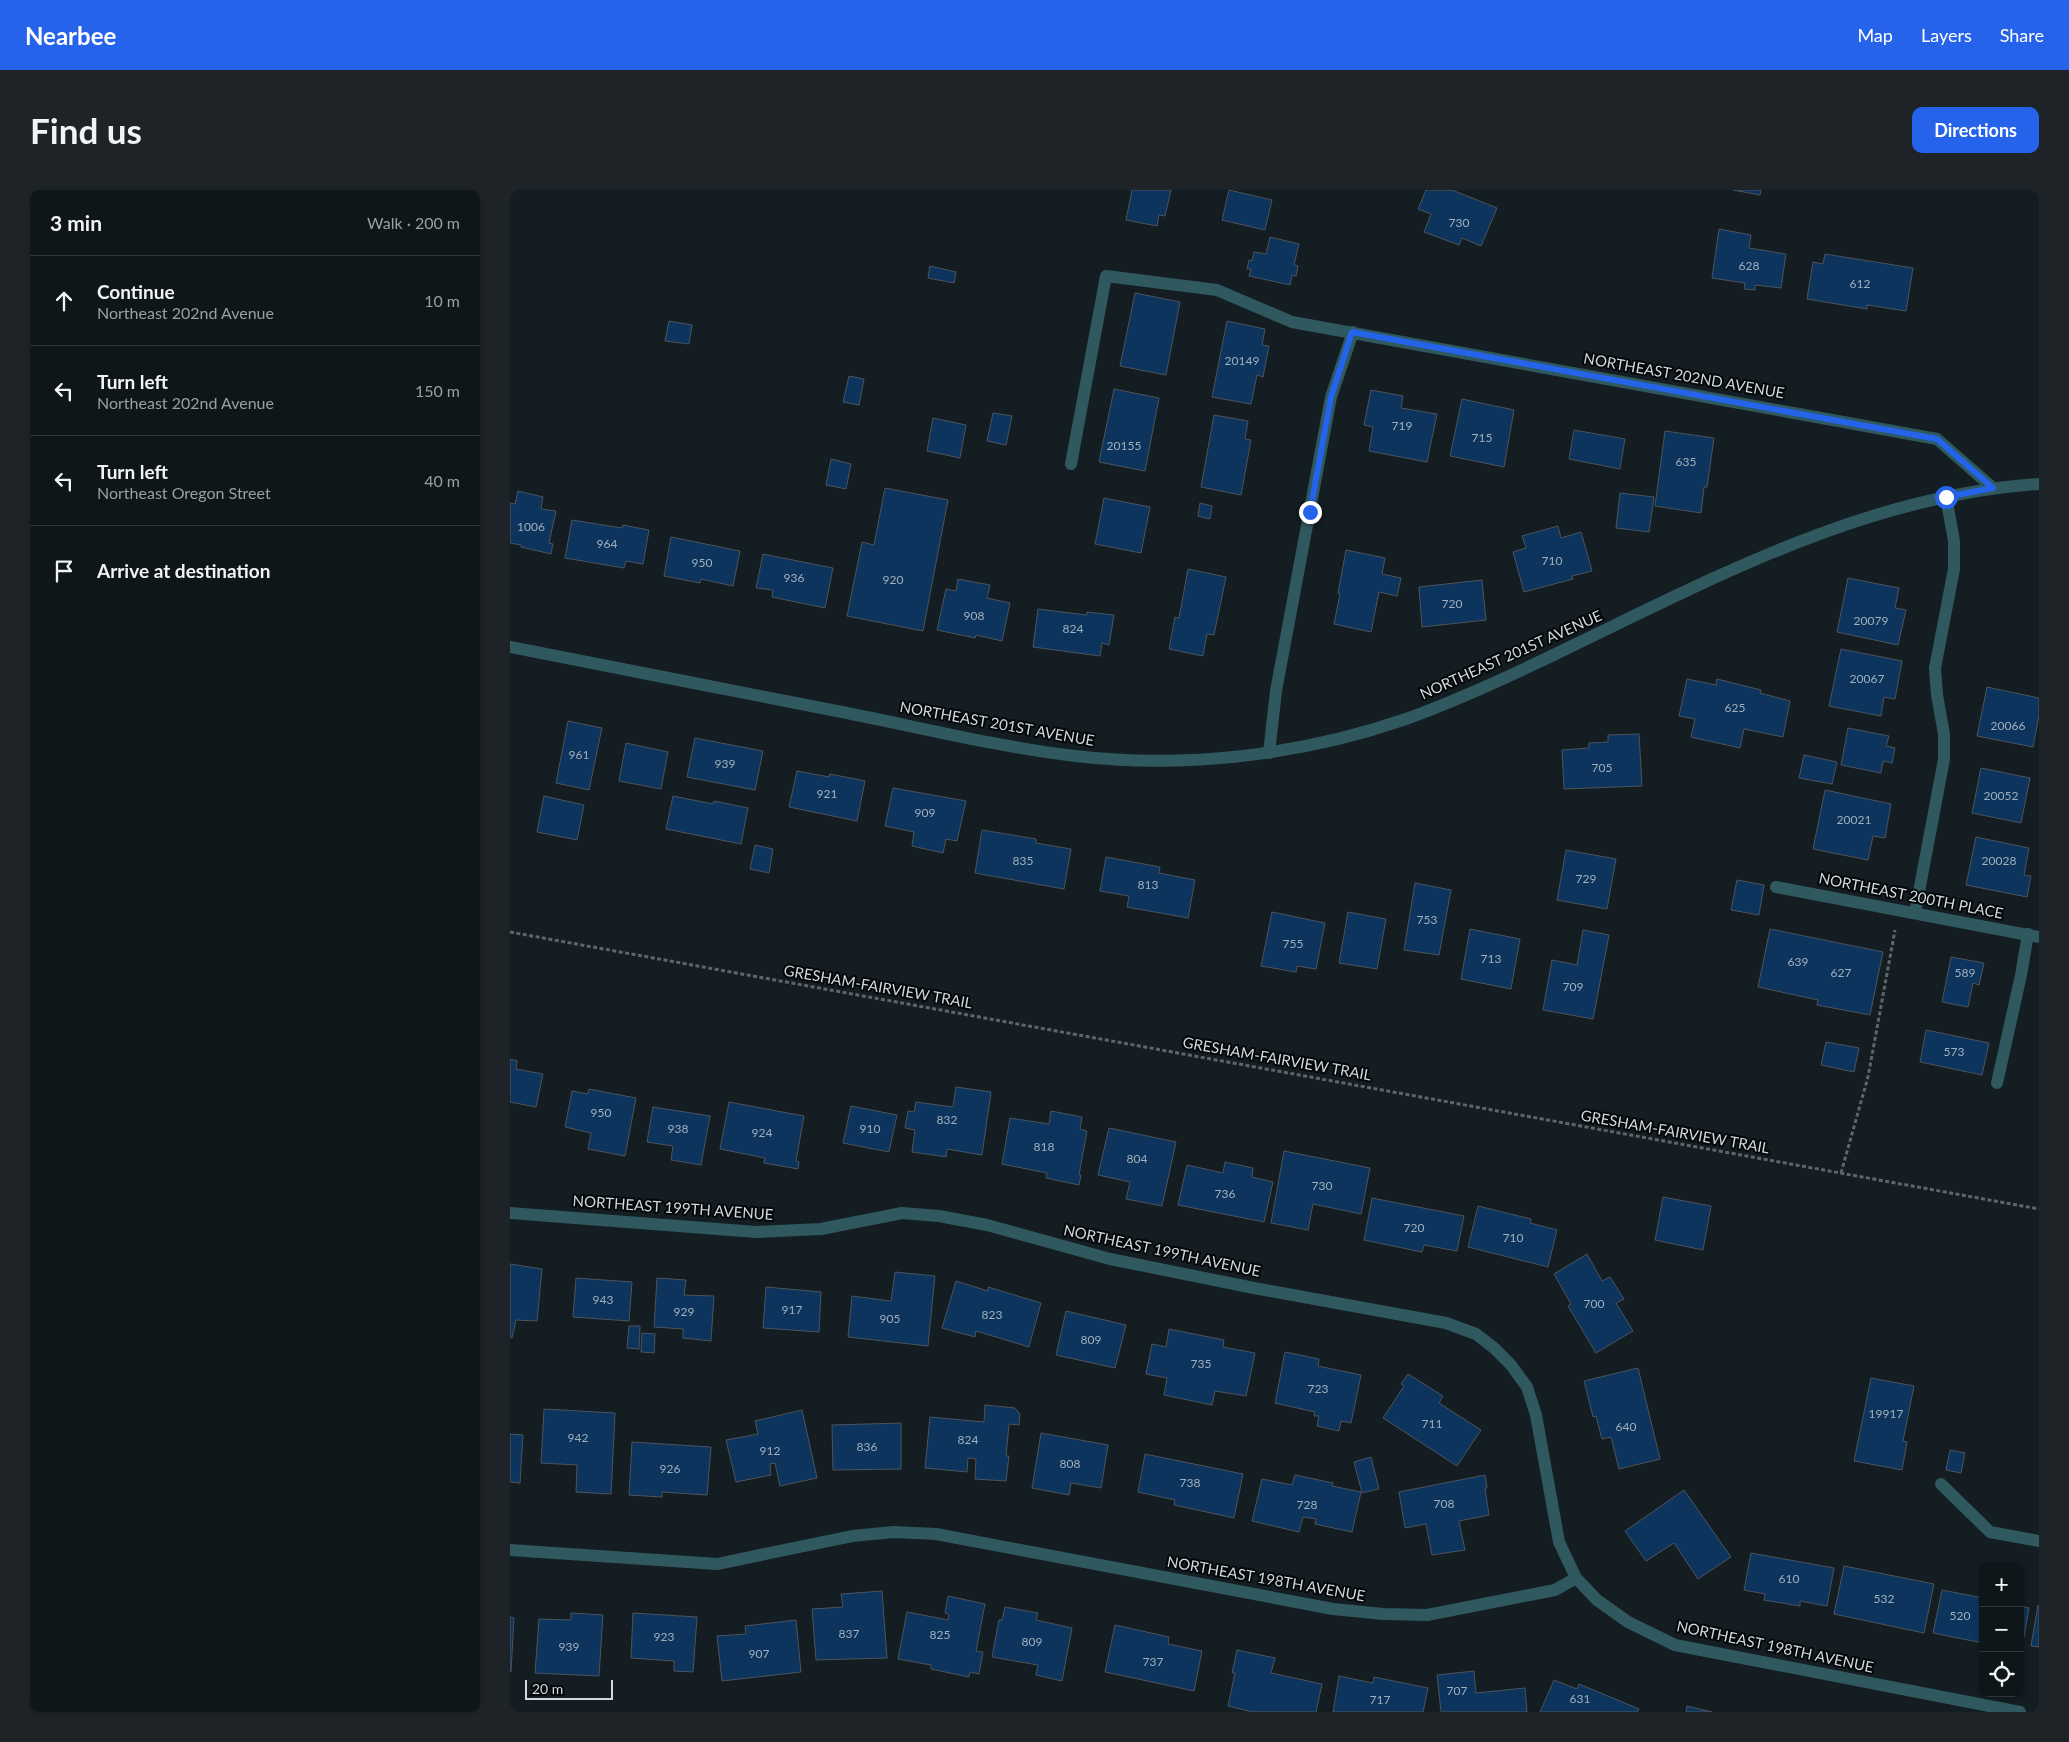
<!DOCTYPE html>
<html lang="en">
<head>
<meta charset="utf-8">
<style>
  body { margin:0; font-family:Lato,sans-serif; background:#1d2327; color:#f1f3f6 }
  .controls { position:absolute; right:15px; bottom:15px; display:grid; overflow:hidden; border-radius:10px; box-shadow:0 1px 4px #0004 }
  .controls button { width:45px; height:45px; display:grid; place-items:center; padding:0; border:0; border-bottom:1px solid #2f3539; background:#0f161a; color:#f1f3f6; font:25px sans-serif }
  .scale { position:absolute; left:15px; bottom:12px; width:88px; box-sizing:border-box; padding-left:5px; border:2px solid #d2d9dc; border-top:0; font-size:14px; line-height:18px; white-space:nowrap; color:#d2d9dc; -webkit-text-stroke:4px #040709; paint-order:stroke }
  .stop { position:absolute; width:15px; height:15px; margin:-11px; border:4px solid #2563eb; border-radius:50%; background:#fff }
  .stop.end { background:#2563eb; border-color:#fff; box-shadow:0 1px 5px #0008 }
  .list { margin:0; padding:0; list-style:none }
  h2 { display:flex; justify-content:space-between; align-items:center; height:65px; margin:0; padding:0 20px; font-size:21px }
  h2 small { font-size:16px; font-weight:400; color:#9b9fa2 }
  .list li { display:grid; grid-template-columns:32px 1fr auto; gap:15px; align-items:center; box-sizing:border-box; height:90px; padding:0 20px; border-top:1px solid #2f3539 }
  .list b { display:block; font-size:19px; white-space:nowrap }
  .list p { margin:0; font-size:16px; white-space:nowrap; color:#9b9fa2 }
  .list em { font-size:16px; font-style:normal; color:#9b9fa2 }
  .icon { flex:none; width:28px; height:28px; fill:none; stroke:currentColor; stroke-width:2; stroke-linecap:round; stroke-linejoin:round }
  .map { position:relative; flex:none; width:1529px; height:1522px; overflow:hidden; border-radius:10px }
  header { display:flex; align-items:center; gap:30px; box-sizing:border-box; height:70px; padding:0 25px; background:#2563eb; color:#fff }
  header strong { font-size:24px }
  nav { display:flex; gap:28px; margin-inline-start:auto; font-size:18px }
  .intro { display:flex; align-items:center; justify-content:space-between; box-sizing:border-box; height:120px; padding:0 30px }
  h1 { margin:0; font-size:35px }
  .button { padding:12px 22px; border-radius:10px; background:#2563eb; color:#fff; font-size:18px; font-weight:700 }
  main { display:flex; gap:30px; padding:0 30px }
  aside { flex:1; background:#0f161a; border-radius:10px; box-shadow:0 1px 4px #0004 }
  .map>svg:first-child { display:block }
  .building { fill:#0c345d; stroke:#4d545d }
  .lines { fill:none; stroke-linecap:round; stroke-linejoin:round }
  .path { stroke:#5d666a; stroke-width:3; stroke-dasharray:4 2.5; stroke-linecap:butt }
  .minor { stroke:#2f595f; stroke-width:12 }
  .route { stroke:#2563eb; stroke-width:6 }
  .labels { text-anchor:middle; stroke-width:4; stroke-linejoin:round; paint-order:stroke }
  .number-label { font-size:12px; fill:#a0b0bc }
  .street-label { font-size:15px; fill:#d2d9dc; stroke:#040709 }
</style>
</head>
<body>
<header>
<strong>Nearbee</strong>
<nav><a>Map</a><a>Layers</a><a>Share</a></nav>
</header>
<div class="intro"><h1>Find us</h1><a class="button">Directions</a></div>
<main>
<aside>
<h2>3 min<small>Walk · 200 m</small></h2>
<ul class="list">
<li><svg class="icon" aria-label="ahead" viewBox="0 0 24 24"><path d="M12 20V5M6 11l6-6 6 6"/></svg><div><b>Continue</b><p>Northeast 202nd Avenue</p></div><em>10 m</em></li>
<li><svg class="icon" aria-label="left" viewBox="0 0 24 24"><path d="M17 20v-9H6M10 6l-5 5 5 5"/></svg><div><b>Turn left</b><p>Northeast 202nd Avenue</p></div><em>150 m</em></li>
<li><svg class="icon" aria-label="left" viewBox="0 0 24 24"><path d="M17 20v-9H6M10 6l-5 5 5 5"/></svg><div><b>Turn left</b><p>Northeast Oregon Street</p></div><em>40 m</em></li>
<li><svg class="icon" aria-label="arrive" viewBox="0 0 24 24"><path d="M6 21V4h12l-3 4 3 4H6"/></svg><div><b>Arrive at destination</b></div></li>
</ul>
</aside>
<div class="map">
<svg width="1529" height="1522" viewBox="0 0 1529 1522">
  <rect width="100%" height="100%" fill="#141d22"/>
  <g class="building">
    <polygon points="622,0 661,0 655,26 649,25 647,36 616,30"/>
    <polygon points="719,0 762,10 755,40 712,30"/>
    <polygon points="916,0 942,0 987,18 971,56 952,48 949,55 914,42 921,24 908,19"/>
    <polygon points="1223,0 1251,0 1250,5"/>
    <polygon points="1209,39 1241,45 1239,58 1276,64 1271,98 1245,95 1245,100 1234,99 1235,93 1202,88"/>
    <polygon points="760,47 789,54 784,75 788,76 786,86 782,85 780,95 739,86 741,79 737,79 739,70 742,71 744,62 756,64"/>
    <polygon points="1315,64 1403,78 1396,121 1357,115 1357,119 1297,109 1303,72 1313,74"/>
    <polygon points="420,76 446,82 444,93 418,88"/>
    <polygon points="625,103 670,112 656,185 610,176"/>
    <polygon points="159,131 182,135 179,154 155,151"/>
    <polygon points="717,131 755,139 752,155 759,156 753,187 747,185 741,214 702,207"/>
    <polygon points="339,186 354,189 349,215 333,212"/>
    <polygon points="604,199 649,208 635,281 589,272"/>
    <polygon points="861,200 893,206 891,218 927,224 917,272 859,261 863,237 854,235"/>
    <polygon points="952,209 1004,220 994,277 940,266"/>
    <polygon points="483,223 502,226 496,255 477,251"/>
    <polygon points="704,225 738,231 735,249 741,250 731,305 691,297"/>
    <polygon points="423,228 456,235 450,268 417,261"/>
    <polygon points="1064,240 1115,249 1110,279 1059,269"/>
    <polygon points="1155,241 1204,248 1197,297 1194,297 1191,323 1145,316"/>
    <polygon points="321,269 341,274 336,299 316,295"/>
    <polygon points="375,298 438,310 413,441 337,426 352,352 364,355"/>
    <polygon points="8,301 33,307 31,319 46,321 39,353 43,354 41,364 11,357 11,355 0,353 0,313 5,314"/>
    <polygon points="1110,303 1144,307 1139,342 1106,338"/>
    <polygon points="594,308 640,317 631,363 585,354"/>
    <polygon points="690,313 702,316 700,329 688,326"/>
    <polygon points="62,330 112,338 113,335 139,340 133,374 116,371 114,378 55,368"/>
    <polygon points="1048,336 1051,348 1071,342 1082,381 1062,386 1063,389 1014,402 1003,362 1016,358 1012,346"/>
    <polygon points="161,347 230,361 223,396 191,389 190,393 154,386"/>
    <polygon points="836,360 875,368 872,384 891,388 887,406 869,402 861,442 824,434 830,404 828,403"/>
    <polygon points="253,364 323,378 315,418 262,407 263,400 246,398"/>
    <polygon points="678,379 716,387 704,445 697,444 693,466 659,459 665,427 669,428"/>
    <polygon points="1338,388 1389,398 1385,418 1396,420 1388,455 1327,442"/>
    <polygon points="448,389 480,395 477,408 500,413 492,451 466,445 465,448 427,440 436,399 446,401"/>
    <polygon points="972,390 976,430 912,437 909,397"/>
    <polygon points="528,419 577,425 577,422 604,425 599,455 592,453 590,466 523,457"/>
    <polygon points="1331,459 1392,471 1385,509 1374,507 1371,526 1319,516"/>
    <polygon points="1177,489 1206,495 1207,489 1251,500 1250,503 1280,511 1273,547 1234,539 1230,558 1181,547 1185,529 1169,526"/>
    <polygon points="1477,497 1529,508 1529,525 1523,557 1467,546"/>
    <polygon points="58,531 92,538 79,600 46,593"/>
    <polygon points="1338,538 1379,546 1376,556 1385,558 1382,573 1373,571 1371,583 1331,575"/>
    <polygon points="1129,544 1132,596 1054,599 1052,560 1079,558 1079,553 1098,552 1098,545"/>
    <polygon points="185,548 253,561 245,600 177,587"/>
    <polygon points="116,553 158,562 151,599 109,591"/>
    <polygon points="1294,565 1327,572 1322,594 1289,588"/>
    <polygon points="1471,578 1520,588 1511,633 1462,623"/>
    <polygon points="287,581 319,587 320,584 355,591 347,631 279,617"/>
    <polygon points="383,598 456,611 447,651 436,649 433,663 402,656 404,642 375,636"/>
    <polygon points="1315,600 1381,614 1375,648 1363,646 1358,670 1303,659"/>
    <polygon points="34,606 74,615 67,650 27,642"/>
    <polygon points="163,606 203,614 204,611 238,618 231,654 156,639"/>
    <polygon points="472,640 526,649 526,653 561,659 554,699 465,683"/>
    <polygon points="1466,647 1519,658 1514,685 1521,686 1517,707 1456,695"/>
    <polygon points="245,655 263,659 259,683 240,679"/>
    <polygon points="1056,660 1106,669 1097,719 1047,710"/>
    <polygon points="596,667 650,677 649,683 685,690 678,728 617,717 619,706 590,701"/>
    <polygon points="1227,690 1254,695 1249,725 1221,720"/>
    <polygon points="905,693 941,700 929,765 894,760"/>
    <polygon points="762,722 815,733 806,779 787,776 786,782 751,776"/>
    <polygon points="838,722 876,729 867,779 829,773"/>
    <polygon points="960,739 1010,749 1001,799 951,789"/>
    <polygon points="1260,739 1373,762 1360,825 1307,815 1308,810 1248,797"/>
    <polygon points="1073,740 1099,745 1083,829 1033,820 1042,770 1067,775"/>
    <polygon points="1441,767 1474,773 1469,795 1463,793 1458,817 1432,812"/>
    <polygon points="1416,840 1479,853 1472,885 1410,872"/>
    <polygon points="1316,852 1349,858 1344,882 1311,875"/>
    <polygon points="0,869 7,871 6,879 33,884 26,917 0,912"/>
    <polygon points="446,897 481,902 472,965 437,959 436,967 402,962 405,940 395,938 398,921 404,922 406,912 443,917"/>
    <polygon points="79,899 126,908 115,966 78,959 81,943 55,937 62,901 78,904"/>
    <polygon points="219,912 294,926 286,971 289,972 288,979 254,973 255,968 210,959"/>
    <polygon points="341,916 387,925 379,962 333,953"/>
    <polygon points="143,917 200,926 191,975 161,970 163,956 137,952"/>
    <polygon points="541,921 572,927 570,939 577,941 569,985 571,985 569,995 536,988 537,983 492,974 500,928 539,934"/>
    <polygon points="599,938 666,952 652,1016 616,1009 620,992 588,985"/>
    <polygon points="774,961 860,978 851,1024 803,1014 798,1040 761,1033"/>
    <polygon points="715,972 743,978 742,987 763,992 754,1032 668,1015 677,975 713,983"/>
    <polygon points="1153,1007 1201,1016 1193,1060 1145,1050"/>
    <polygon points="862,1008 954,1026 947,1061 914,1055 912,1062 854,1050"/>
    <polygon points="968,1016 1021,1029 1020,1033 1047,1040 1038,1077 958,1057"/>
    <polygon points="1077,1064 1092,1091 1100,1087 1114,1109 1106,1113 1123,1141 1086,1163 1058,1116 1061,1114 1044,1084"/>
    <polygon points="0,1074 32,1079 27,1131 6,1130 2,1148 0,1147"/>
    <polygon points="385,1082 425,1086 418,1156 338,1147 342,1106 381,1111"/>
    <polygon points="66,1088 122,1092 119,1131 63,1127"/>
    <polygon points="147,1088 176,1090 174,1105 204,1106 201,1151 173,1148 173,1139 144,1137"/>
    <polygon points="446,1091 478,1101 478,1097 531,1113 519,1157 466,1141 465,1147 432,1138"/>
    <polygon points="256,1097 311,1102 309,1142 253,1138"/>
    <polygon points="556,1121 616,1135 605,1178 546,1165"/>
    <polygon points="119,1136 130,1136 129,1159 117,1158"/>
    <polygon points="659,1139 714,1150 713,1157 745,1163 736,1206 705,1201 702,1215 654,1205 657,1188 636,1184 642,1154 656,1157"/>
    <polygon points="132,1143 145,1144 144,1163 131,1162"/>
    <polygon points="775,1162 809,1169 808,1176 851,1185 841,1233 831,1231 829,1241 807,1236 809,1226 804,1226 805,1222 765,1213"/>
    <polygon points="1128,1178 1150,1269 1109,1279 1101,1247 1092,1249 1086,1226 1083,1227 1074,1191"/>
    <polygon points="898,1184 933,1206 929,1213 971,1240 947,1276 873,1228 894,1196 891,1194"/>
    <polygon points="1361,1188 1404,1196 1393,1251 1397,1252 1392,1280 1344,1271"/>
    <polygon points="475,1215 505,1218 510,1224 509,1235 499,1234 496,1266 499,1266 496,1291 465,1289 466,1269 458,1268 457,1282 415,1278 420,1227 474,1232"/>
    <polygon points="34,1219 105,1223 101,1304 66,1302 67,1275 31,1273"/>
    <polygon points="292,1220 307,1288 270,1296 265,1273 260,1274 261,1285 226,1292 216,1250 248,1244 245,1231"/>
    <polygon points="391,1233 391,1279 323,1280 322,1235"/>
    <polygon points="531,1243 598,1255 591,1298 561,1293 559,1305 522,1298"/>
    <polygon points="0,1244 13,1245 10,1293 0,1292"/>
    <polygon points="122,1252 201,1257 197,1305 152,1302 152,1307 119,1305"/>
    <polygon points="1440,1260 1455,1263 1451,1283 1436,1280"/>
    <polygon points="635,1264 733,1284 724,1328 664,1315 665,1310 628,1302"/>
    <polygon points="861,1267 869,1299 852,1303 844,1272"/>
    <polygon points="785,1285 823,1293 822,1296 851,1302 842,1342 805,1334 806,1329 793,1327 789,1342 742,1331 752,1289 782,1295"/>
    <polygon points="975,1285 977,1298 975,1298 979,1325 949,1331 955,1360 922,1365 916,1334 895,1338 889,1302"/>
    <polygon points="1174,1300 1221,1367 1188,1389 1164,1353 1136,1371 1115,1341"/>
    <polygon points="1241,1363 1324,1378 1317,1416 1290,1411 1290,1416 1254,1410 1255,1404 1234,1400"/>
    <polygon points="1334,1376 1424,1394 1414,1443 1324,1424"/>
    <polygon points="1432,1400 1473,1408 1473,1453 1423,1443"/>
    <polygon points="372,1401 377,1468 306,1470 302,1419 333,1417 331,1404"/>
    <polygon points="438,1406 475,1414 466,1461 473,1462 469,1484 460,1482 459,1487 421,1479 421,1475 388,1469 397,1422 438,1430 439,1424 435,1423"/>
    <polygon points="1528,1415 1529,1416 1529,1457 1521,1456"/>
    <polygon points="1510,1416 1519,1418 1513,1452 1510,1452"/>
    <polygon points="495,1417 528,1423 526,1430 562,1438 552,1491 526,1485 528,1475 482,1467 489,1430 492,1430"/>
    <polygon points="61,1423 93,1425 89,1486 25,1483 29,1429 61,1430"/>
    <polygon points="123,1423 187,1427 183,1482 164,1481 164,1471 121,1468"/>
    <polygon points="0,1427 4,1428 1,1482 0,1481"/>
    <polygon points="286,1430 291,1482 212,1491 207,1446 236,1444 235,1436"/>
    <polygon points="605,1435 659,1447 658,1454 692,1461 684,1501 595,1482"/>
    <polygon points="727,1460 765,1468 761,1483 812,1494 806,1522 743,1522 718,1516 725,1483 722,1483"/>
    <polygon points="964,1481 966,1503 1015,1498 1017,1522 931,1522 927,1485"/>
    <polygon points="829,1486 863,1493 864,1487 918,1498 913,1522 823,1522"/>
    <polygon points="1044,1490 1067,1499 1069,1494 1129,1519 1127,1522 1030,1522"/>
    <polygon points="1177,1516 1202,1522 1176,1522"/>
  </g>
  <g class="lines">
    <g class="path">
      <polyline points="0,742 1529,1019"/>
      <polyline points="1331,983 1358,887 1385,740"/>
    </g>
    <g class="minor">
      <polyline points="561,274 596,86 707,100 782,132 1427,249 1483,298"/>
      <path d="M 0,457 C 112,479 225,501 337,523 C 413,538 489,557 565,566 C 676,579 791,565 896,529 C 954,508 1009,482 1064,455 C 1213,383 1361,305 1529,294"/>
      <polyline points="759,563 766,501 821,207 843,142"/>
      <polyline points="1266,697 1529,747"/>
      <polyline points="1405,723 1434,569 1434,544 1427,505 1425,478 1444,379 1444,351 1436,307"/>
      <polyline points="1487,893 1511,785 1518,744"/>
      <polyline points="0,1023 246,1042 311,1039 392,1023 429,1026 477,1035 600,1069 744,1098 936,1133 966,1144 984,1158 1001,1175 1017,1197 1026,1225 1049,1352 1066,1388 1087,1410 1118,1432 1165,1455 1510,1522"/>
      <polyline points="1431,1294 1480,1342 1529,1351"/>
      <polyline points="0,1360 207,1374 342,1346 384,1342 426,1344 823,1419 873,1424 917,1425 1045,1400 1066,1388"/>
    </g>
  </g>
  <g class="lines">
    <polyline class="route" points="800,322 821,207 842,142 1427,249 1483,298 1436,307"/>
  </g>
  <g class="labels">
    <g class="number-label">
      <text x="949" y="37">730</text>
      <text x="1239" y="80">628</text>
      <text x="1350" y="98">612</text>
      <text x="732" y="175">20149</text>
      <text x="892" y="240">719</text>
      <text x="972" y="252">715</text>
      <text x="614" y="260">20155</text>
      <text x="1176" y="276">635</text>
      <text x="21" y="341">1006</text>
      <text x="97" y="358">964</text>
      <text x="1042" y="375">710</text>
      <text x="192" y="377">950</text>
      <text x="284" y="392">936</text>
      <text x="383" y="394">920</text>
      <text x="942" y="418">720</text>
      <text x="464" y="430">908</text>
      <text x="1361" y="435">20079</text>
      <text x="563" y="443">824</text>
      <text x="1357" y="493">20067</text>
      <text x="1225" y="522">625</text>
      <text x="1498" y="540">20066</text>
      <text x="69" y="569">961</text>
      <text x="215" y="578">939</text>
      <text x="1092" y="582">705</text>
      <text x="317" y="608">921</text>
      <text x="1491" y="610">20052</text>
      <text x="415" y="627">909</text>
      <text x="1344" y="634">20021</text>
      <text x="513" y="675">835</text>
      <text x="1489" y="675">20028</text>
      <text x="1076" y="693">729</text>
      <text x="638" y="699">813</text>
      <text x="917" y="734">753</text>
      <text x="783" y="758">755</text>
      <text x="981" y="773">713</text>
      <text x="1288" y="776">639</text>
      <text x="1331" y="787">627</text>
      <text x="1455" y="787">589</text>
      <text x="1063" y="801">709</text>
      <text x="1444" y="866">573</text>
      <text x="91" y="927">950</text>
      <text x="437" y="934">832</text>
      <text x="168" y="943">938</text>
      <text x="360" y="943">910</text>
      <text x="252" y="947">924</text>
      <text x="534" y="961">818</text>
      <text x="627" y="973">804</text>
      <text x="812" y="1000">730</text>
      <text x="715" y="1008">736</text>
      <text x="904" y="1042">720</text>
      <text x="1003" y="1052">710</text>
      <text x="93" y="1114">943</text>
      <text x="1084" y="1118">700</text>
      <text x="282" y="1124">917</text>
      <text x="174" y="1126">929</text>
      <text x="482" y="1129">823</text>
      <text x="380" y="1133">905</text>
      <text x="581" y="1154">809</text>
      <text x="691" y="1178">735</text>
      <text x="808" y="1203">723</text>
      <text x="1376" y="1228">19917</text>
      <text x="922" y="1238">711</text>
      <text x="1116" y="1241">640</text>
      <text x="68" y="1252">942</text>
      <text x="458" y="1254">824</text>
      <text x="357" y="1261">836</text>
      <text x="260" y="1265">912</text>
      <text x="560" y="1278">808</text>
      <text x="160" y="1283">926</text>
      <text x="680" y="1297">738</text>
      <text x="934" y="1318">708</text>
      <text x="797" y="1319">728</text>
      <text x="1279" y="1393">610</text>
      <text x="1374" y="1413">532</text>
      <text x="1450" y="1430">520</text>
      <text x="339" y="1448">837</text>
      <text x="430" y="1449">825</text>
      <text x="154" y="1451">923</text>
      <text x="522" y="1456">809</text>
      <text x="59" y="1461">939</text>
      <text x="249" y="1468">907</text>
      <text x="643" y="1476">737</text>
      <text x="947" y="1505">707</text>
      <text x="1070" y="1513">631</text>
      <text x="870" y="1514">717</text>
    </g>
    <g class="street-label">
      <text transform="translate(1174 186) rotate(10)" y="5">NORTHEAST 202ND AVENUE</text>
      <text transform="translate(1001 465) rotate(-24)" y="5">NORTHEAST 201ST AVENUE</text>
      <text transform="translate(487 534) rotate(10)" y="5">NORTHEAST 201ST AVENUE</text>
      <text transform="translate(1401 706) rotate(11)" y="5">NORTHEAST 200TH PLACE</text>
      <text transform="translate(368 797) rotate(10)" y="5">GRESHAM-FAIRVIEW TRAIL</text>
      <text transform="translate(767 869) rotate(10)" y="5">GRESHAM-FAIRVIEW TRAIL</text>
      <text transform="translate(1165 942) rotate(10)" y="5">GRESHAM-FAIRVIEW TRAIL</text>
      <text transform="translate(163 1018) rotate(4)" y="5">NORTHEAST 199TH AVENUE</text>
      <text transform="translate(652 1061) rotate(12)" y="5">NORTHEAST 199TH AVENUE</text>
      <text transform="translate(756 1389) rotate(10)" y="5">NORTHEAST 198TH AVENUE</text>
      <text transform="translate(1265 1457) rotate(12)" y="5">NORTHEAST 198TH AVENUE</text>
    </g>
  </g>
</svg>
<div class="controls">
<button>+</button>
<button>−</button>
<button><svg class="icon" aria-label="locate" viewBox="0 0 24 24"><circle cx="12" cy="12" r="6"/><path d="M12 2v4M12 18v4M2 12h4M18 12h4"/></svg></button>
</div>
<div class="scale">20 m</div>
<div class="stop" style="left:1436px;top:307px"></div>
<div class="stop end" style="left:800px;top:322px"></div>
</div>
</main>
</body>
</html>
